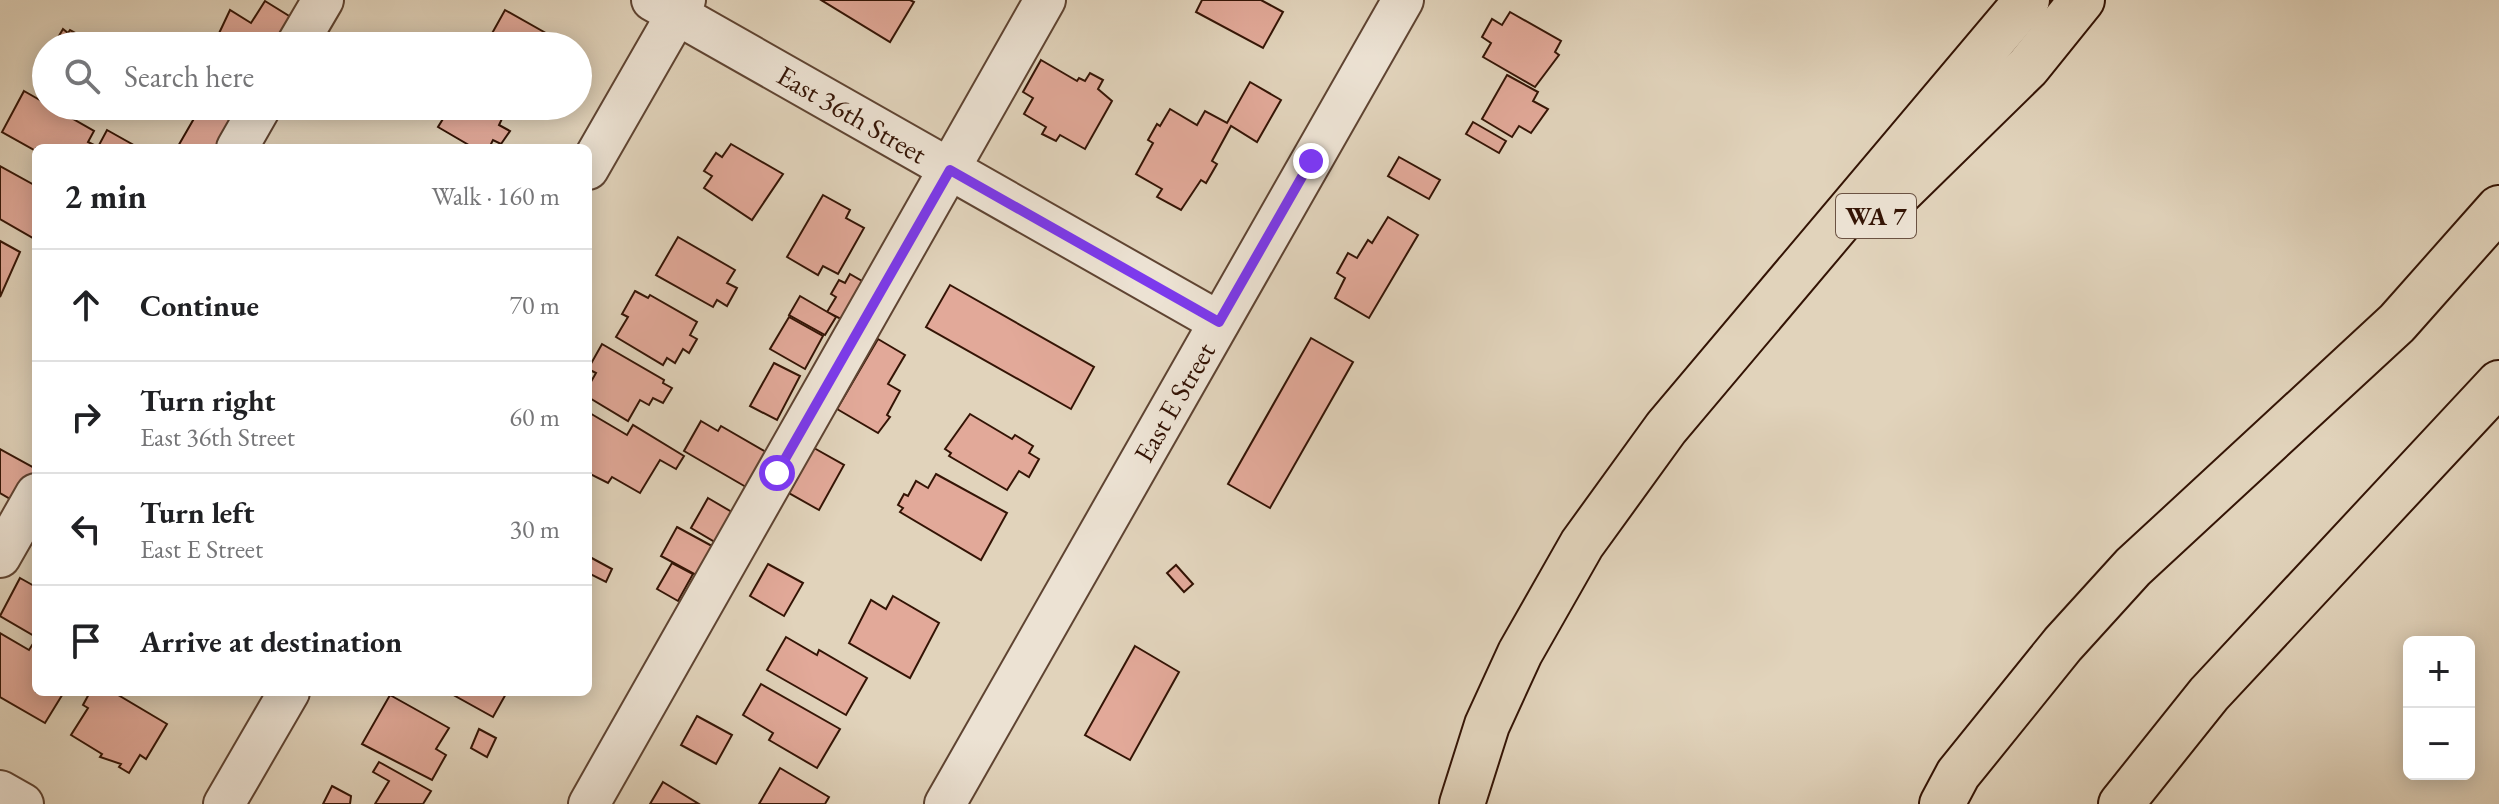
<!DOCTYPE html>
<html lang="en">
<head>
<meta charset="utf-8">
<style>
  body { margin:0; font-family:"EB Garamond",serif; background:#f6f6f6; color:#202124 }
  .controls { position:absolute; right:24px; bottom:24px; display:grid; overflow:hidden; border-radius:12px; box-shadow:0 4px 20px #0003 }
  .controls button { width:72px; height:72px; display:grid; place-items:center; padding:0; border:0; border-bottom:2px solid #e0e0e0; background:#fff; color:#202124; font:40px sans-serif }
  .stop { position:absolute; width:24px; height:24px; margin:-18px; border:6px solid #7c3aed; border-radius:50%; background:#fff }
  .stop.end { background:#7c3aed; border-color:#fff; box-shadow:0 2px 8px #0008 }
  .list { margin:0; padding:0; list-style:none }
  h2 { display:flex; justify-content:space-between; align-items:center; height:104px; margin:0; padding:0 32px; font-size:34px }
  h2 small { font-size:26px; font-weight:400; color:#757577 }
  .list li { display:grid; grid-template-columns:52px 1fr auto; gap:24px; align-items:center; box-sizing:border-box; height:112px; padding:0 32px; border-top:2px solid #e0e0e0 }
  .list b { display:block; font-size:30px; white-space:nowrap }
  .list p { margin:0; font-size:26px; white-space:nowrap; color:#757577 }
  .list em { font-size:26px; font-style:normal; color:#757577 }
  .icon { flex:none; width:44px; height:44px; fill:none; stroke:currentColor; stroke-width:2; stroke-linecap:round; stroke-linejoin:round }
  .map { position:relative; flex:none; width:2499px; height:804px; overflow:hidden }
  .search { position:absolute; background:#fff; box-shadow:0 4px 20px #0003; left:32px; top:32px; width:560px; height:88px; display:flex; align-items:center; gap:20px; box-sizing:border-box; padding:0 28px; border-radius:44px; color:#757577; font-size:30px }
  .panel { position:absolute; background:#fff; box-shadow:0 4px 20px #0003; left:32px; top:144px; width:560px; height:552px; border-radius:12px }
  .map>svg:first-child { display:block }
  .building { fill:#e2a999; stroke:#341405; stroke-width:2 }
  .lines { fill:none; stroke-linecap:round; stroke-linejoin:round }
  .minor-casing { stroke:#5f4432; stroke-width:44 }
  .highway-casing { stroke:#341405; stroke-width:48 }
  .minor { stroke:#ece2d3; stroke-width:40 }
  .highway { stroke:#e1d3bb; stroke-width:44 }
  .route { stroke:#7c3aed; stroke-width:10 }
  .labels { text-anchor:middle; stroke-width:6; stroke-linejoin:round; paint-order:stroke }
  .shield { fill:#ece2d3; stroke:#6b5243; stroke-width:2 }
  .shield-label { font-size:26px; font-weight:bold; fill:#341405 }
  .street-label { font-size:28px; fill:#341405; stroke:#ece2d3 }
</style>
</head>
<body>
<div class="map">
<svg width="2499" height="804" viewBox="0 0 2499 804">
  <rect width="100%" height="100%" fill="#e1d3bb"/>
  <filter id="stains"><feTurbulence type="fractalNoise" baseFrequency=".0025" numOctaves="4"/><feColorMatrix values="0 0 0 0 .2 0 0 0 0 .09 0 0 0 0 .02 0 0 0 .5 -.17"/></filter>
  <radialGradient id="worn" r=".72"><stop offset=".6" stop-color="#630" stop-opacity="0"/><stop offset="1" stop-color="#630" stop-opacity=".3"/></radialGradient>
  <g class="building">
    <polygon points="821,0 910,0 914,2 890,42"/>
    <polygon points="1202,0 1261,0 1283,12 1263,48 1196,12"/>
    <polygon points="265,1 294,19 274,46 213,46 230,10 251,23"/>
    <polygon points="505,10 560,41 557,46 485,46"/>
    <polygon points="1510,12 1561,41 1555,52 1559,55 1535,87 1483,57 1491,43 1482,37 1492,19 1502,25"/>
    <polygon points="63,29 68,33 70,30 99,46 53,46"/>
    <polygon points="1041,60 1077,81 1079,78 1085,81 1090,73 1103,80 1098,89 1112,101 1085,149 1060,135 1056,141 1042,134 1046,127 1024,114 1033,98 1023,92"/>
    <polygon points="1507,75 1538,92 1533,101 1548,109 1531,133 1519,126 1512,137 1482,119"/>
    <polygon points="1250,82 1281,100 1257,142 1231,126 1212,161 1217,164 1206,183 1201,180 1181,210 1157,197 1162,189 1136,174 1153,143 1148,140 1157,124 1160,126 1170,109 1197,125 1205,111 1227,123"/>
    <polygon points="24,91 94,131 88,142 98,147 107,130 139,148 36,148 36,151 2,132"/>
    <polygon points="194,106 237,109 225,129 230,133 222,148 177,148 196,115 191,112"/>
    <polygon points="451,106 508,106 499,125 510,131 501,144 493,140 489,148 474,148 438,127"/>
    <polygon points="1473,122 1506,141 1499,153 1466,134"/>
    <polygon points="731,144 783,174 752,220 704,188 712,176 704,171 716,153 722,157"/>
    <polygon points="1399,157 1440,180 1429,199 1388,176"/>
    <polygon points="0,166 36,186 33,238 0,219"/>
    <polygon points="823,195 850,210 846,218 864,228 838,274 823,266 818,275 787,257"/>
    <polygon points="1388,217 1418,235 1369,318 1335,298 1345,278 1337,273 1348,253 1357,258 1368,240 1372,243"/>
    <polygon points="678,237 735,270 727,283 737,288 727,306 717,300 713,307 656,275"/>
    <polygon points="0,241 20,252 0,297"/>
    <polygon points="850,274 867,284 847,322 827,312 836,297 831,294 839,280 845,283"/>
    <polygon points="950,285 1094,367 1071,409 926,327"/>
    <polygon points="635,291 648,298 650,295 697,322 690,335 697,339 689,353 683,349 675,363 667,358 663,365 616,337 628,317 622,314"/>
    <polygon points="800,296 836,317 825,335 789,315"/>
    <polygon points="789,317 823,336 805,369 770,349"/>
    <polygon points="1311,338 1353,362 1270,508 1228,484"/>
    <polygon points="878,339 905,355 888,384 900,391 887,415 890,417 878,433 837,409"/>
    <polygon points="602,344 664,380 663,383 672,388 663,403 653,398 649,405 640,400 628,421 588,397 588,387 596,373 588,369"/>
    <polygon points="774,363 800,376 777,420 750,406"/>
    <polygon points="588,412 627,435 633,425 684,456 676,469 660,460 640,493 612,477 608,483 588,473"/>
    <polygon points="970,414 1012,439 1015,435 1033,446 1029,453 1039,459 1029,477 1019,471 1007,490 949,456 951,453 945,449"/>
    <polygon points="701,421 718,431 721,426 766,452 746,487 684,451"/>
    <polygon points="814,448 844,465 819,510 789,493"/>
    <polygon points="0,449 36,469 19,504 0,493"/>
    <polygon points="936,474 1007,513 981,560 900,512 903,508 898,505 904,494 908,496 916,481 928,488"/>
    <polygon points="708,498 737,515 720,545 691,528"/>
    <polygon points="677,527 712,546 696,575 661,556"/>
    <polygon points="588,556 612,569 606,582 588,573"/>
    <polygon points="672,563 693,574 678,601 657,589"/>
    <polygon points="768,564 803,583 784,616 750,596"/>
    <polygon points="1176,565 1193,584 1184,592 1167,573"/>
    <polygon points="20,578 36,587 36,637 0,616"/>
    <polygon points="893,596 939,623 910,678 849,643 871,600 886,609"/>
    <polygon points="0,633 29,650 36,639 36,692 64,692 45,723 0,697"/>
    <polygon points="786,637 817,655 819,650 867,678 846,715 767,670"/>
    <polygon points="1135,646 1179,672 1130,760 1085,735"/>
    <polygon points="761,684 840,729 817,768 769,740 773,733 743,715"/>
    <polygon points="90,692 113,692 167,724 146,759 140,755 129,773 119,767 121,764 100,757 102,754 71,735 88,708 83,705"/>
    <polygon points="448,692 507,692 493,717"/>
    <polygon points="390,695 449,728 436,749 446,755 432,780 362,744"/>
    <polygon points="697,716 732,735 716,764 681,745"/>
    <polygon points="479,729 496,738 487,757 471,748"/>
    <polygon points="379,762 431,791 423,804 375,804 389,781 373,772"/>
    <polygon points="780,768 829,797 825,804 759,804"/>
    <polygon points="663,782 699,804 650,804"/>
    <polygon points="332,786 351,796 350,804 323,804"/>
  </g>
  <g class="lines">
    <g class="minor-casing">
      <g id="minor">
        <polyline points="652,0 1219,322"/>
        <polyline points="296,46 323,0"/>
        <polyline points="237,148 261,106"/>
        <polyline points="588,169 685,0"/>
        <polyline points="0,557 36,494"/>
        <polyline points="0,791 23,804"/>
        <polyline points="224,804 289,692"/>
        <polyline points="589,804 1045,0"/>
        <polyline points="945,804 1403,0"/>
      </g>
    </g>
    <g class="highway-casing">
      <g id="highway">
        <polyline points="1885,207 2028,67 2082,0"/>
        <polyline points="1462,804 1487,725 1520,653 1582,544 1666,428 2027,0"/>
        <polyline points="1942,804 1958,774 2063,644 2133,567 2397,323 2499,208"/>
        <polyline points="2121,804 2209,694 2499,383"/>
      </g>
    </g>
    <use href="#minor" class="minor"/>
    <use href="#highway" class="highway"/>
  </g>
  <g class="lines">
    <polyline class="route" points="777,473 950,170 1219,322 1311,161"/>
  </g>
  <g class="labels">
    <rect class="shield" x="1836" y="194" width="80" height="44" rx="6"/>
    <g class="shield-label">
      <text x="1876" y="225">WA 7</text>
    </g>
    <g class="street-label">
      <text transform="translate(852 114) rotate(30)" y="10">East 36th Street</text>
      <text transform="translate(1174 402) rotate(-60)" y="10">East E Street</text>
    </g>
  </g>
  <rect width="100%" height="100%" filter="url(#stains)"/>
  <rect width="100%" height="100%" fill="url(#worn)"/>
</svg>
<div class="controls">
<button>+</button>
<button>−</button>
</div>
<div class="stop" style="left:777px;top:473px"></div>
<div class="stop end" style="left:1311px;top:161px"></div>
<div class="search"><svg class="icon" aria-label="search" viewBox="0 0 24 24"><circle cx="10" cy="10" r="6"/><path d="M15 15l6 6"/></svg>Search here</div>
<section class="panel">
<h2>2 min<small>Walk · 160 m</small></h2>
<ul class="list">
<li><svg class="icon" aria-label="ahead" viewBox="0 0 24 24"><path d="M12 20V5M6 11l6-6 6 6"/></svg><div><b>Continue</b></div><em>70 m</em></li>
<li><svg class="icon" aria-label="right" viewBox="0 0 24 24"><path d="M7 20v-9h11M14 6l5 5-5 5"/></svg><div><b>Turn right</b><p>East 36th Street</p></div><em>60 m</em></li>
<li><svg class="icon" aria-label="left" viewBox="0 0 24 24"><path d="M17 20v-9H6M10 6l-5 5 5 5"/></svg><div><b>Turn left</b><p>East E Street</p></div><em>30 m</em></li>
<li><svg class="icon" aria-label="arrive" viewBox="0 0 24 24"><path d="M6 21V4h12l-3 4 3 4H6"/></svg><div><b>Arrive at destination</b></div></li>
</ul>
</section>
</div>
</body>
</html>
